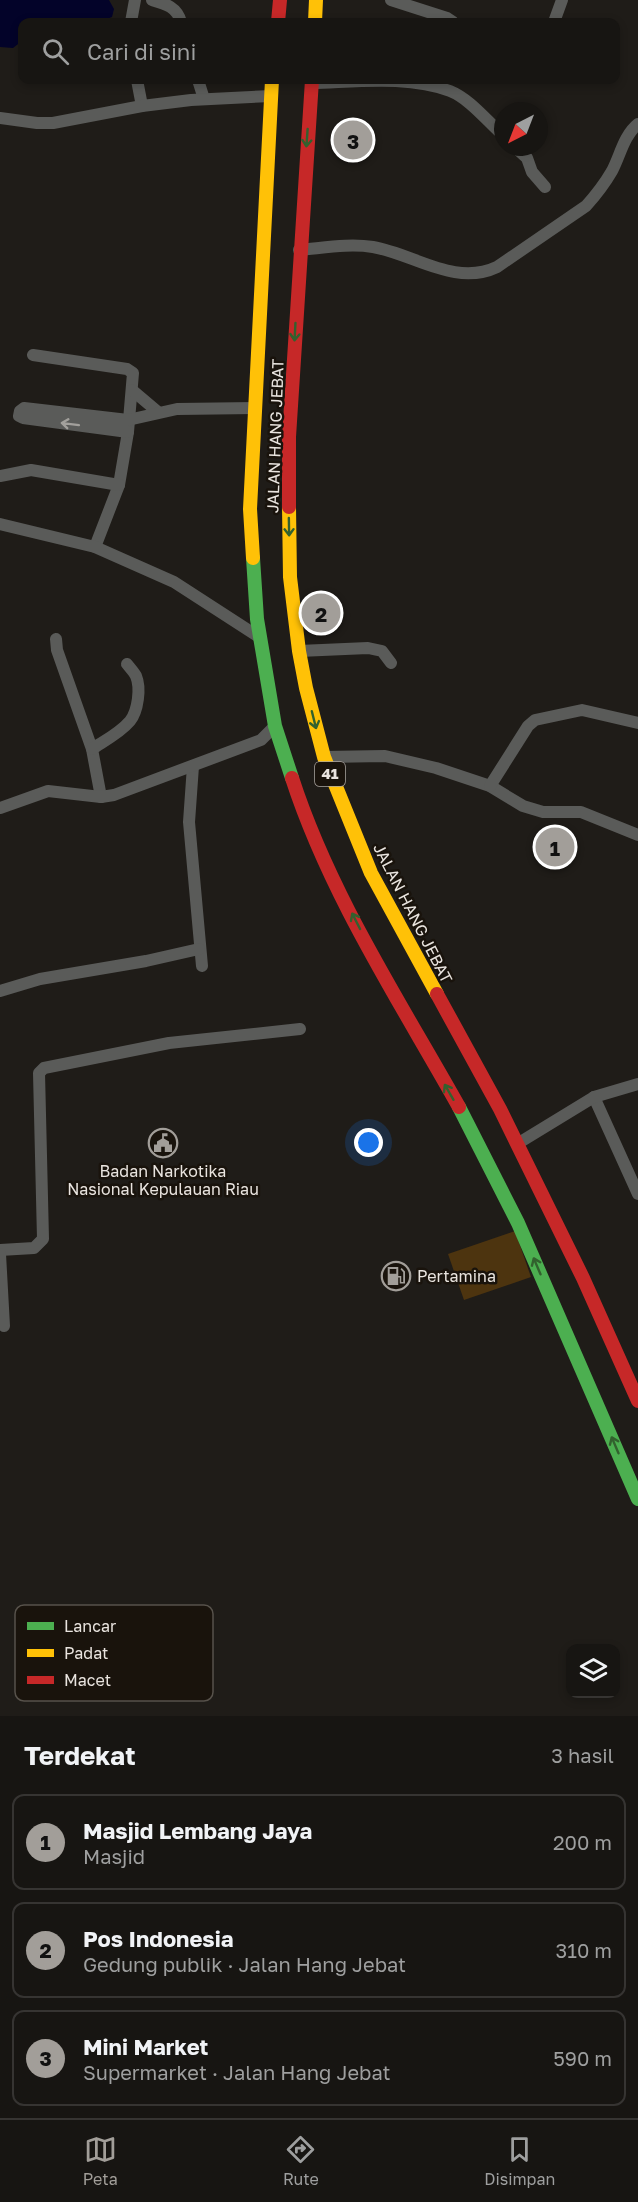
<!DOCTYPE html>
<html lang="id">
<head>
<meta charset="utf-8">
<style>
  body { margin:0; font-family:"Golos Text",sans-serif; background:#201e1b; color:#f1f3f6 }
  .controls { position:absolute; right:18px; bottom:18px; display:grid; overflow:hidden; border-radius:12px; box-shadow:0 3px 9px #0003 }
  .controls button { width:54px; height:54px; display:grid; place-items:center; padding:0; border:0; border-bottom:2px solid #363432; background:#171512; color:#f1f3f6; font:30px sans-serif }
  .compass { position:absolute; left:494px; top:102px; width:54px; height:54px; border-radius:50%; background:#171512; box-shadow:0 3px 9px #0003; rotate:222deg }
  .you { position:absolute; left:369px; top:1143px; width:21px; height:21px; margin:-15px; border:4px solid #fff; border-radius:50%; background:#1a73e8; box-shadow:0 0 0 9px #1a73e833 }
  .badge { display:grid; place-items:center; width:39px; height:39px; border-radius:50%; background:#a29e99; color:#111; font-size:20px; font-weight:700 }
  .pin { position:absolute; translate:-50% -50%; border:3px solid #fff; box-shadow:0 2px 6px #0006 }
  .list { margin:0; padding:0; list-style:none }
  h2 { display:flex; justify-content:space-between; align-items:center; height:78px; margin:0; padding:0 24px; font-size:26px }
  h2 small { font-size:20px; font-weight:400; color:#9e9f9f }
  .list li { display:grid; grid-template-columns:39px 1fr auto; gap:18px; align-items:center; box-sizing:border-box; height:96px; margin:0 12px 12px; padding:0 12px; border:2px solid #363432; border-radius:12px }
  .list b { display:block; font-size:22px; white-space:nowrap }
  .list p { margin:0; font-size:20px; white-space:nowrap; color:#9e9f9f }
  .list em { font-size:20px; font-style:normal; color:#9e9f9f }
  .icon { flex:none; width:33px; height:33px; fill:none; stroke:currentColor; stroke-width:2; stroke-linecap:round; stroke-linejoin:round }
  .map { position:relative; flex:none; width:638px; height:1716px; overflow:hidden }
  .search { position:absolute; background:#171512; box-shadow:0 3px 9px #0003; left:18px; right:18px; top:18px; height:66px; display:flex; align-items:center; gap:15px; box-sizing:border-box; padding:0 21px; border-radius:12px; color:#9e9f9f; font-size:22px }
  .sheet { height:402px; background:#171512 }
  nav { display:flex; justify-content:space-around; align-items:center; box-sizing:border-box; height:84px; border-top:2px solid #363432; background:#171512; font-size:16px; color:#9e9f9f }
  nav a { display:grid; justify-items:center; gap:3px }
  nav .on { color:#a29e99 }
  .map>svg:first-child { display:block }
  .green { fill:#4d340f }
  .water { fill:#030329 }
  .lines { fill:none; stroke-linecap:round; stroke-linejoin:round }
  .street { stroke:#5a5b59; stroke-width:12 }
  .fast { stroke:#4caf50; stroke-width:14 }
  .slow { stroke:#ffc107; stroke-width:14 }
  .jam { stroke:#c62828; stroke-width:14 }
  .oneway { stroke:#32612e }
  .oneway2 { stroke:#a2a09c }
  .labels { text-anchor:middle; stroke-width:5; stroke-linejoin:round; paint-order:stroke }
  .shield { fill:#19130c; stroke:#aba5a0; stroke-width:1.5 }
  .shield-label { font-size:15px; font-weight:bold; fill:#e9e4df }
  .street-label { font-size:16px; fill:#e9e4df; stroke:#19130c }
  .poi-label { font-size:16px; fill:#e9e4df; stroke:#19130c }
  .key { fill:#19130c; stroke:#57524b; stroke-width:1.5 }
  .key-label { font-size:16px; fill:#e9e4df }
</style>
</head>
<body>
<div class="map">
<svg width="638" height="1716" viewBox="0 0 638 1716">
  <rect width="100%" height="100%" fill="#1f1c18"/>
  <polygon class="green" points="515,1231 531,1277 464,1300 448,1254"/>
  <polygon class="water" points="0,0 109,0 114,9 112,17 104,20 92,20 89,22 22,22 22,41 13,48 0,47"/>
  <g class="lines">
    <g class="street">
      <path d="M 152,0 C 166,4 177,7 181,22"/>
      <polyline points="391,0 447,18 453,22"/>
      <polyline points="131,22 135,0"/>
      <polyline points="554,22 562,0"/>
      <polyline points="137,80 142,106"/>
      <polyline points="198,80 204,99"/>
      <path d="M 311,83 C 355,82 409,75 450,91 C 470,99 487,121 503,135"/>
      <polyline points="0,118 37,123 53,123 142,106 191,100 271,96"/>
      <polyline points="515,147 527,158 532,172 545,187"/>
      <path d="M 299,250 C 323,248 349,243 373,247 C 414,254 455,287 497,267 L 586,206 C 596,195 605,183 612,171 C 620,156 624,135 638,124"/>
      <polyline points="33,355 127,369 133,373 128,432 119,485 95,547"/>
      <polyline points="132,390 158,412"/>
      <polyline points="128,432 23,418 19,416 20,411 24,408 128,420 177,409 255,408"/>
      <polyline points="0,476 31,470 119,485"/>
      <polyline points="0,524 95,547 174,582 259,637"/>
      <polyline points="56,639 57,650 92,749 101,797"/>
      <polyline points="299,651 368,648 382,651 391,663"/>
      <path d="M 92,749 C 104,741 120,733 130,721 C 138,711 141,688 136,676 C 134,672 130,668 127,664"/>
      <polyline points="324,757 385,756 436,768 490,786 523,806 543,812 581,812 638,835"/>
      <polyline points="193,766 189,822 202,966"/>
      <polyline points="490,786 528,726 535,720 582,710 638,723"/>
      <polyline points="0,808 48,791 101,797 114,795 261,740 275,726"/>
      <polyline points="0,991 40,979 146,961 199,949"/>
      <polyline points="594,1097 638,1194"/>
      <polyline points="517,1144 594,1097 638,1084"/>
      <polyline points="0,1250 34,1248 43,1239 39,1073 44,1068 169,1043 300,1029"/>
      <polyline points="0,1254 4,1326"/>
    </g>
    <g class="fast">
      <polyline points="253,558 257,619 275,726 292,778"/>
      <polyline points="459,1107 518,1223 638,1499"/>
    </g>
    <g class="slow">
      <polyline points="315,22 316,0"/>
      <polyline points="289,507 290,577 299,651 306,688 324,757 371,873 437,994"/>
      <polyline points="253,558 250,509 272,80"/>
    </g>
    <g class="jam">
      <polyline points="278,22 280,0"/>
      <polyline points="289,507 289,437 312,80"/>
      <path d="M 292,778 C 330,895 399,1000 459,1107"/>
      <polyline points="437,994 500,1109 583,1278 638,1401"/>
    </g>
  </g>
  <defs><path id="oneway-shaft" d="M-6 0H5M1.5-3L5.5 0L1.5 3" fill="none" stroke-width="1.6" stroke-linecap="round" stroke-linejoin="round" transform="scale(1.5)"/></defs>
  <g class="oneway">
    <use href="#oneway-shaft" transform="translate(307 138) rotate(94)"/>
    <use href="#oneway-shaft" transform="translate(295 332) rotate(93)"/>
    <use href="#oneway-shaft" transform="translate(289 527) rotate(89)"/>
    <use href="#oneway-shaft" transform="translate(314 720) rotate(76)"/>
    <use href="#oneway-shaft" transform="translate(356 921) rotate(-117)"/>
    <use href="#oneway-shaft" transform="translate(449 1092) rotate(-120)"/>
    <use href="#oneway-shaft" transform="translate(537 1266) rotate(-113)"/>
    <use href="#oneway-shaft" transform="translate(615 1445) rotate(-113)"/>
  </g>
  <use class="oneway2" href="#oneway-shaft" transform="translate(70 424) rotate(-173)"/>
  <defs>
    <g id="civic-ring" transform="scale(1.5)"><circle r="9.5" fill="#19130c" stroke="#a29e99" stroke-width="1.5"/><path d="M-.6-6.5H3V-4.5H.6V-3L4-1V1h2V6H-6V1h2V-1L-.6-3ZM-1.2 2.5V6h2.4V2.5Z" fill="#a29e99"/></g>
    <g id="fuel-ring" transform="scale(1.5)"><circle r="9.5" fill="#19130c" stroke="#a29e99" stroke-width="1.5"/><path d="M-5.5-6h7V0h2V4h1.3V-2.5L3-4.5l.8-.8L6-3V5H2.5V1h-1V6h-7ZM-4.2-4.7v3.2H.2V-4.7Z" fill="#a29e99"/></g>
  </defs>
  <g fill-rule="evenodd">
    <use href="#civic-ring" x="163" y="1143"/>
    <use href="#fuel-ring" x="396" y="1276"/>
  </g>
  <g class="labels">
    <rect class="shield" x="315" y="762" width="30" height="24" rx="4.5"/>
    <g class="shield-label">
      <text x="330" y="779">41</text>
    </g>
    <g class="street-label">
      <text transform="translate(275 436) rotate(-88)" y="6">JALAN HANG JEBAT</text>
      <text transform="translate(413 913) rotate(63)" y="6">JALAN HANG JEBAT</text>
    </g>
    <g class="poi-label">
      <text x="163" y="1177">Badan Narkotika<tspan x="163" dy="18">Nasional Kepulauan Riau</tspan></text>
      <text x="417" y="1282" text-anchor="start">Pertamina</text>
    </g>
  </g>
  <rect x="15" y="1605" width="198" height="96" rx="9" class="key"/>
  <rect x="27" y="1622" width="27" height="8" fill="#4caf50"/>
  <rect x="27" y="1649" width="27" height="8" fill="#ffc107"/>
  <rect x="27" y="1676" width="27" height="8" fill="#c62828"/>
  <g class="key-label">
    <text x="64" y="1632">Lancar</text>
    <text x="64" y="1659">Padat</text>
    <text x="64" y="1686">Macet</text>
  </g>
</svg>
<div class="controls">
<button><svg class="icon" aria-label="layers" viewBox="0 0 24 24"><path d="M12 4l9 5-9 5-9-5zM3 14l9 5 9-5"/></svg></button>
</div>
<svg class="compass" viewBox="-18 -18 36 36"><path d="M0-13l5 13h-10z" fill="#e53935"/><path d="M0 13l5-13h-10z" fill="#9e9f9f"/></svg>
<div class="you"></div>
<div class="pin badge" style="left:555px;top:847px">1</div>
<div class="pin badge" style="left:321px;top:613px">2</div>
<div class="pin badge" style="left:353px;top:140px">3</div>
<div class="search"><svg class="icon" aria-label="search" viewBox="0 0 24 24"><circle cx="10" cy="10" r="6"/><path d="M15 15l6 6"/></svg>Cari di sini</div>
</div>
<section class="sheet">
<h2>Terdekat<small>3 hasil</small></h2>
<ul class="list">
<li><span class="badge">1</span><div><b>Masjid Lembang Jaya</b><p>Masjid</p></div><em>200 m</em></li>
<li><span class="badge">2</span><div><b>Pos Indonesia</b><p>Gedung publik · Jalan Hang Jebat</p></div><em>310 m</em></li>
<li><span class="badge">3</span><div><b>Mini Market</b><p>Supermarket · Jalan Hang Jebat</p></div><em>590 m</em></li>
</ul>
</section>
<nav>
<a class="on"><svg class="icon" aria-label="map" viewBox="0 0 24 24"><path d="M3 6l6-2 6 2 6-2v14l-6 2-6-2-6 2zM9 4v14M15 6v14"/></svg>Peta</a>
<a><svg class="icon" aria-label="directions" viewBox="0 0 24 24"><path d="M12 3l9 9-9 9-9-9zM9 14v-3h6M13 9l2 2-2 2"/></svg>Rute</a>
<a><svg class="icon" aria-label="saved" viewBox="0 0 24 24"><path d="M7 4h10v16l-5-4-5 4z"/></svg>Disimpan</a>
</nav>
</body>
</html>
